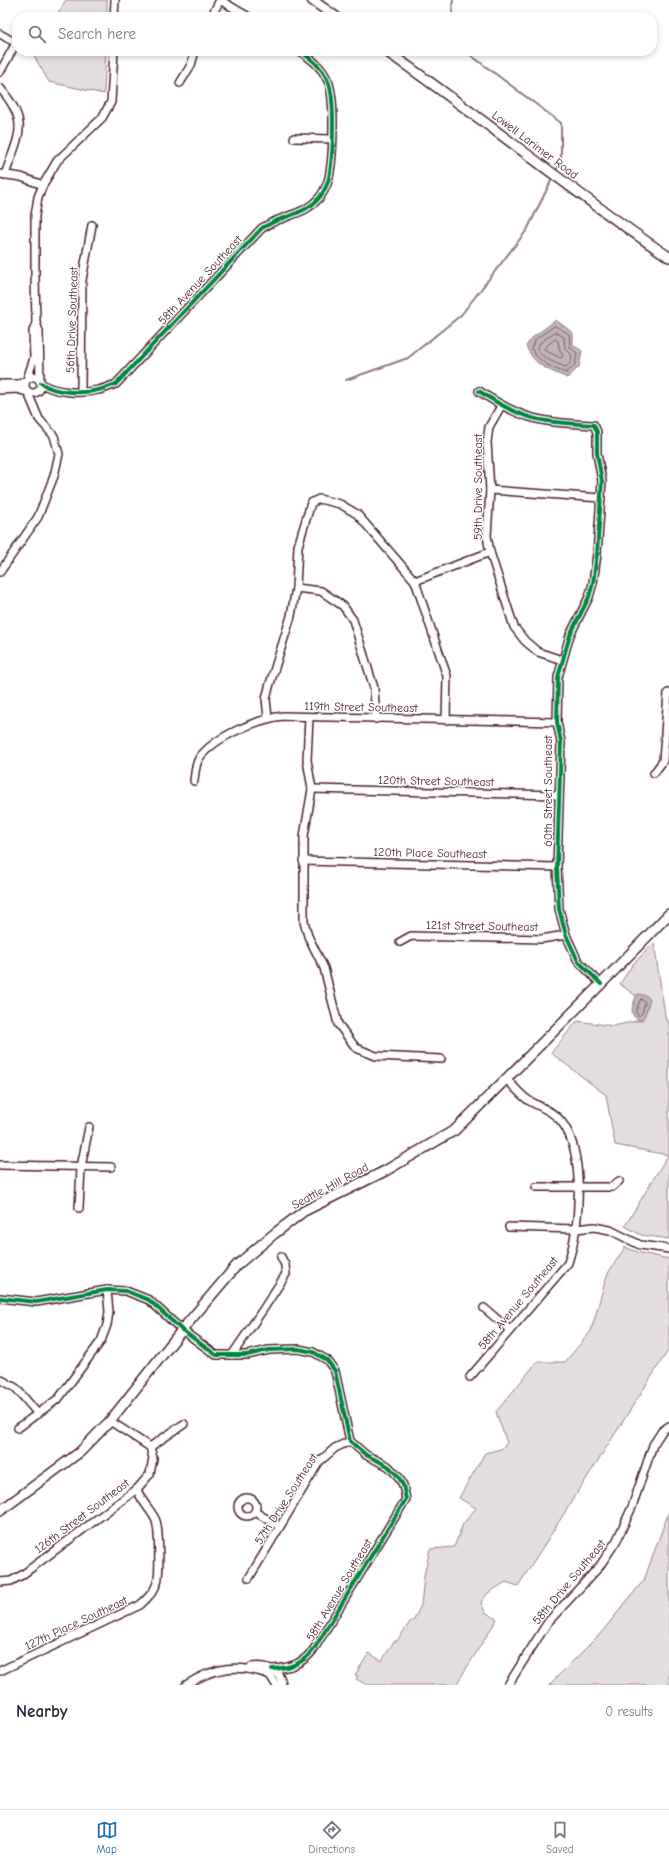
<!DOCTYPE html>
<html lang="en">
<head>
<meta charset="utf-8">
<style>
  body { margin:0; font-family:"Comic Neue",sans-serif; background:#f2f2f3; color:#1f2937 }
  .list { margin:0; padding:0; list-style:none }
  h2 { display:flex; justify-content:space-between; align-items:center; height:52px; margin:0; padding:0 16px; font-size:17px }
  h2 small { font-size:13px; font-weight:400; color:#747a83 }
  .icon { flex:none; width:22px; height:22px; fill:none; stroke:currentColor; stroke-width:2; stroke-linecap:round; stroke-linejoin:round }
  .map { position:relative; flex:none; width:669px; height:1685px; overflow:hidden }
  .search { position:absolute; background:#fff; box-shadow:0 2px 6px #0003; left:12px; right:12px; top:12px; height:44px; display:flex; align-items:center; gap:10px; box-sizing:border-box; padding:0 14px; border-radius:16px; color:#747a83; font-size:15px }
  .sheet { height:124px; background:#fff }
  nav { display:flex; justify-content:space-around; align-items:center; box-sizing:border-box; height:56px; border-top:1px solid #e0e1e3; background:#fff; font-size:11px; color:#747a83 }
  nav a { display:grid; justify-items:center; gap:2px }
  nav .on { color:#1f6fb2 }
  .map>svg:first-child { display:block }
  .green { fill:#e5dee0; stroke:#987e86 }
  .water { fill:#c1b3b6; stroke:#91787e }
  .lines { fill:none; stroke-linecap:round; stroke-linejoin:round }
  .shore { stroke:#7a5a63; stroke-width:1 }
  .stream { stroke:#91787e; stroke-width:2 }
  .minor-casing { stroke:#4a1f2b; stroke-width:10 }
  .major-casing { stroke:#4a1f2b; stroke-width:12 }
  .minor { stroke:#fff; stroke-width:7 }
  .major { stroke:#fff; stroke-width:9 }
  .cycleway-casing { stroke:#fff; stroke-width:6 }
  .cycleway { stroke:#00873e; stroke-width:4 }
  .labels { text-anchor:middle; stroke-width:3; stroke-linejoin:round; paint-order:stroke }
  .street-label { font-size:12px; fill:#4a1f2b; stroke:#fff }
</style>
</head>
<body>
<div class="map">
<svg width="669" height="1685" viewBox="0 0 669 1685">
  <rect width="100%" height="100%" fill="#fff"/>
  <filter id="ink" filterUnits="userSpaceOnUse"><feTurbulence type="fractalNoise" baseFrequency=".025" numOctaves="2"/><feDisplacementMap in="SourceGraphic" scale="8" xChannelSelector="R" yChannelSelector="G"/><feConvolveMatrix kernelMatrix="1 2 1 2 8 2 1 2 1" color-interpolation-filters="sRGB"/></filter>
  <g filter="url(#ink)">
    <g class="green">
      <polygon points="66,0 107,0 107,17 68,17 58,13"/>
      <polygon points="34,51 106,51 104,94 49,82 33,54"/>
      <polygon points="654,943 666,1021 669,1021 669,1239 641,1235 625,1226 668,1155 615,1145 606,1095 551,1053 577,1021 613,1026 642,1020 638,994 636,996 620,984 633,964"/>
      <polygon points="625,1247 637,1252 669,1259 669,1349 518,1586 506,1582 488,1593 481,1602 485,1612 497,1619 456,1685 367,1685 356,1679 358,1676 355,1675 369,1653 382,1661 394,1641 397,1641 410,1622 414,1620 421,1605 424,1576 430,1549 454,1547 463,1524 476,1508 459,1498 485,1453 501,1449 507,1443 496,1412 537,1362 565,1362 591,1331 607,1275"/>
      <polygon points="669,1511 669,1685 549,1685 601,1633 644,1580"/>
    </g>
    <g class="water">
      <path d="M 556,320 L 573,333 L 573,345 L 582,351 L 579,367 L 567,378 C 548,369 535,367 526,346 L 533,337 Z"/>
      <path d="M 638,994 L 647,996 L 650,1000 L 645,1015 L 642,1020 L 638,1020 C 628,1013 633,1006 636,996 Z"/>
    </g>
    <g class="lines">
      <g class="shore">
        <path d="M 555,326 L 569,334 L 570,347 L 577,353 L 575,365 L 566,373 C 552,368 537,361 531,348 L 536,339 Z"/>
        <path d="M 555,332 L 564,337 L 565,348 L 572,355 L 571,362 L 566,367 C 556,364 541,358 537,348 L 540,343 Z"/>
        <polygon points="555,339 558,341 559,348 563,356 561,358 550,353 544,349"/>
        <polygon points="641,999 645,1002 642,1013 639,1016 636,1012"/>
      </g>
      <g class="stream">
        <polyline points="452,17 453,0"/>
        <polyline points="465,51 561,123 561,161 555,173"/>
        <polyline points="346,380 408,358 461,315 527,230 553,177"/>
      </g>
      <g class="minor-casing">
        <g id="minor">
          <polyline points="220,0 249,17"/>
          <polyline points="114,17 115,0"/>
          <polyline points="211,17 220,0"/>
          <polyline points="0,34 16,43 0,72"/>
          <polyline points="180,83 191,65 195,51"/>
          <path d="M 0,88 C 31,124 18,135 5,175"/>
          <polyline points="294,138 332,139"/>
          <polyline points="0,174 21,177 43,185"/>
          <circle cx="33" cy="385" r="8"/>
          <polyline points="27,379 34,358 33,331 36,323"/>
          <polyline points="40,381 39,331 36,323 35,276 35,216 38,197 43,185 57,161 102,118 111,102 114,51"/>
          <path d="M 41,383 C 53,393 83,394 98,390 C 104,389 110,386 116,384 L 262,228 C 268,225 274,221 281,219 C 296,213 308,211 320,197 C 325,190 329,181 330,172 C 333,154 336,94 327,79 C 321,66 311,59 300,51"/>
          <polyline points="0,384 19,384 26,381"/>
          <polyline points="0,390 17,389 27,392"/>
          <polyline points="81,391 82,280 92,225"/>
          <path d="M 479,391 C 523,421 542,422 594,425 L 597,432 L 597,453 L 602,481 L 597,554 L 593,583 L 589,597 L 570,635 L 558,677 L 557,722 L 561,742 L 557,867 L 559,909 L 566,935 L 578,961 L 601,984"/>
          <polyline points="501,406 489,427 487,442 490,490 487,536 490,552 514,627 525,641 538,652 562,660"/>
          <polyline points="490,490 601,498"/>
          <polyline points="0,572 38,517 54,476 59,454 54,436 39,419 28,393"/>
          <polyline points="415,581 490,552"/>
          <polyline points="296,588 321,591 343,606 353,620 374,688 376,719"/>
          <polyline points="309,717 307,760 312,789 304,836 304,922 308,936 324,968 338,1024 356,1048 376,1056 441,1059"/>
          <polyline points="268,718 266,699 269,687 291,616 296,588 298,546 311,503 319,499 340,504 357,514 415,581 447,676 446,720"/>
          <polyline points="654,773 663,761 668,693"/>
          <path d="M 194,781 C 195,773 195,764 200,757 C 216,736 258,719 283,716 L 557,722"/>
          <polyline points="312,789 559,795"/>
          <polyline points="303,861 557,867"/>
          <polyline points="400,942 411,936 541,939 566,935"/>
          <polyline points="0,1165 111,1167"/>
          <polyline points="536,1187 612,1187 619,1181"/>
          <polyline points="79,1208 81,1167 89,1127"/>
          <polyline points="509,1227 576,1229 594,1227 610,1230 640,1245 669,1249"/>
          <path d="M 0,1298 L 36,1302 L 107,1290 L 126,1291 L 149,1300 L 182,1330 L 216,1355 L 247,1355 L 269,1350 L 298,1349 L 313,1352 L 327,1360 L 335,1371 L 350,1441 L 366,1455 L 388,1466 L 398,1476 L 403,1485 L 406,1499 L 314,1649 C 303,1664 290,1668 272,1669"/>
          <polyline points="484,1308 510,1330"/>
          <polyline points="232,1355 264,1308 286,1274 285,1265 281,1257"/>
          <path d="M 470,1377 L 568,1263 C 580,1227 586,1152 561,1121 C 552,1110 539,1107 528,1100 C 520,1095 513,1085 506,1079"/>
          <polyline points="0,1379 16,1388 38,1414"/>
          <polyline points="18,1428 59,1398 101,1341 107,1325 109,1312 107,1290"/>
          <polyline points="150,1447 184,1424"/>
          <circle cx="247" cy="1507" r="9"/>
          <polyline points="255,1512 279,1526"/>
          <polyline points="249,1578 319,1462 335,1448 350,1441"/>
          <polyline points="0,1582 11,1581 22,1575 137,1489 150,1474 153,1458 150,1447 110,1421"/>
          <path d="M 251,1667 C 265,1665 281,1669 282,1685"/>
          <path d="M 0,1671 L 140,1605 C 147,1599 154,1592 157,1583 C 160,1574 159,1530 156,1521 C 153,1512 141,1502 137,1489"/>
          <path d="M 186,1685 C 214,1667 239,1663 270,1675 L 276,1685"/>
          <polyline points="508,1685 548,1622 599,1567 617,1540 632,1507 653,1445 662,1431 669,1426"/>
        </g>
      </g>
      <g class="major-casing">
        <g id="major">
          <polyline points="312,0 336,17"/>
          <path d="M 386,51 C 482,117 572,192 669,257"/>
          <polyline points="0,1511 80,1452 110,1421 182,1330 237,1265 274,1234 304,1211 385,1171 455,1130 601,984 669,914"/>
        </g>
      </g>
      <use href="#minor" class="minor"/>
      <use href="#major" class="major"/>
      <g class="cycleway-casing">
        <g id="cycleway">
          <path d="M 41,383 C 53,393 83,394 98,390 C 104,389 110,386 116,384 L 262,228 C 268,225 274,221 281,219 C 296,213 308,211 320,197 C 325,190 329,181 330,172 C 333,154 336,94 327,79 C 321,66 311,59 300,51"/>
          <path d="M 479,391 C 523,421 542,422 594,425 L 597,432 L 597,453 L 602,481 L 597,554 L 593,583 L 589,597 L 570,635 L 558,677 L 557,722 L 561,742 L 557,867 L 559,909 L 566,935 L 578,961 L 601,984"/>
          <path d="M 0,1298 L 36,1302 L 107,1290 L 126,1291 L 149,1300 L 182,1330 L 216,1355 L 247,1355 L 269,1350 L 298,1349 L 313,1352 L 327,1360 L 335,1371 L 350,1441 L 366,1455 L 388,1466 L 398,1476 L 403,1485 L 406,1499 L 314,1649 C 303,1664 290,1668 272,1669"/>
        </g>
      </g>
      <use href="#cycleway" class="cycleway"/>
    </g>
  </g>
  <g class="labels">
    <g class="street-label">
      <text transform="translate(535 145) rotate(37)" y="4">Lowell Larimer Road</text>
      <text transform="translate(200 280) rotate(-47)" y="4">58th Avenue Southeast</text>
      <text transform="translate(72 320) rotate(-88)" y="4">56th Drive Southeast</text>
      <text transform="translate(478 487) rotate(-90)" y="4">59th Drive Southeast</text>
      <text transform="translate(361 707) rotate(1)" y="4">119th Street Southeast</text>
      <text transform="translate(436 781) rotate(1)" y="4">120th Street Southeast</text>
      <text transform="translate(548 791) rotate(-90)" y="4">60th Street Southeast</text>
      <text transform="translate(430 853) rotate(1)" y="4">120th Place Southeast</text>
      <text transform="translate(482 926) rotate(1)" y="4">121st Street Southeast</text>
      <text transform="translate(330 1186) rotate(-28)" y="4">Seattle Hill Road</text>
      <text transform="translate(518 1303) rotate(-50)" y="4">58th Avenue Southeast</text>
      <text transform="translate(286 1499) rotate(-57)" y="4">57th Drive Southeast</text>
      <text transform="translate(82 1516) rotate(-37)" y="4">126th Street Southeast</text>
      <text transform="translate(569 1582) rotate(-50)" y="4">58th Drive Southeast</text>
      <text transform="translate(339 1590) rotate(-59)" y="4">58th Avenue Southeast</text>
      <text transform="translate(76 1623) rotate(-25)" y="4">127th Place Southeast</text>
    </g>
  </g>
</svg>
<div class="search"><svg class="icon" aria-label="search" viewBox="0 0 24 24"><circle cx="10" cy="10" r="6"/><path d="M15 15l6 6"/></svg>Search here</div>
</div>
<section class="sheet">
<h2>Nearby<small>0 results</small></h2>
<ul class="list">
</ul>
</section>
<nav>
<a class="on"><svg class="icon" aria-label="map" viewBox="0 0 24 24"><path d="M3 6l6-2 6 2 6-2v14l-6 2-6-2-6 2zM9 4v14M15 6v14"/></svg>Map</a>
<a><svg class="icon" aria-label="directions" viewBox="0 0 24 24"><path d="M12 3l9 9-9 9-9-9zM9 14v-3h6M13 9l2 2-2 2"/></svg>Directions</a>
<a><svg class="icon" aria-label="saved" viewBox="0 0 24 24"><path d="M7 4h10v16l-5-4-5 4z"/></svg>Saved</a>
</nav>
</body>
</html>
